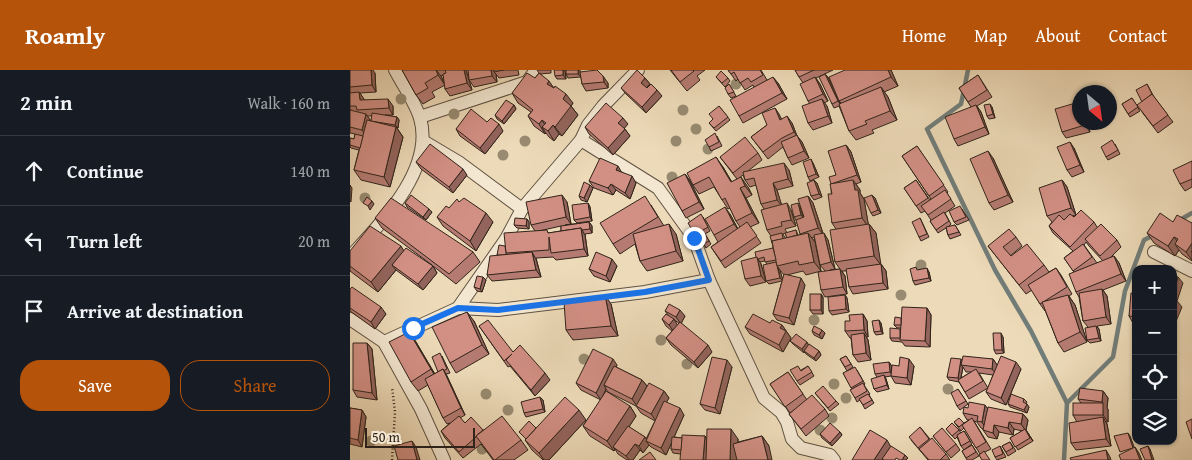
<!DOCTYPE html>
<html lang="en">
<head>
<meta charset="utf-8">
<style>
  body { margin:0; font-family:"Gentium Book Plus",serif; background:#242831; color:#f1f3f6 }
  .controls { position:absolute; right:15px; bottom:15px; display:grid; overflow:hidden; border-radius:10px; box-shadow:0 1px 4px #0004 }
  .controls button { width:45px; height:45px; display:grid; place-items:center; padding:0; border:0; border-bottom:1px solid #363941; background:#171b24; color:#f1f3f6; font:25px sans-serif }
  .compass { position:absolute; left:722px; top:15px; width:45px; height:45px; border-radius:50%; background:#171b24; box-shadow:0 1px 4px #0004; rotate:151deg }
  .scale { position:absolute; left:15px; bottom:12px; width:110px; box-sizing:border-box; padding-left:5px; border:2px solid #30241a; border-top:0; font-size:14px; line-height:18px; white-space:nowrap; color:#30241a; -webkit-text-stroke:4px #f3e7d1; paint-order:stroke }
  .stop { position:absolute; width:15px; height:15px; margin:-11px; border:4px solid #1a73e8; border-radius:50%; background:#fff }
  .stop.end { background:#1a73e8; border-color:#fff; box-shadow:0 1px 5px #0008 }
  .list { margin:0; padding:0; list-style:none }
  h2 { display:flex; justify-content:space-between; align-items:center; height:65px; margin:0; padding:0 20px; font-size:21px }
  h2 small { font-size:16px; font-weight:400; color:#9ea1a6 }
  .list li { display:grid; grid-template-columns:32px 1fr auto; gap:15px; align-items:center; box-sizing:border-box; height:70px; padding:0 20px; border-top:1px solid #363941 }
  .list b { display:block; font-size:19px; white-space:nowrap }
  .list em { font-size:16px; font-style:normal; color:#9ea1a6 }
  .actions { display:flex; gap:10px; padding:15px 20px }
  .actions a { flex:1; padding:11px 0; border:1px solid #b45309; border-radius:20px; text-align:center; font-size:18px; color:#b45309 }
  .actions .main { background:#b45309; color:#fff }
  .icon { flex:none; width:28px; height:28px; fill:none; stroke:currentColor; stroke-width:2; stroke-linecap:round; stroke-linejoin:round }
  .map { position:relative; flex:none; width:842px; height:390px; overflow:hidden }
  header { display:flex; align-items:center; gap:30px; box-sizing:border-box; height:70px; padding:0 25px; background:#b45309; color:#fff }
  header strong { font-size:24px }
  nav { display:flex; gap:28px; margin-inline-start:auto; font-size:18px }
  main { display:flex }
  aside { flex:1; background:#171b24 }
  .map>svg:first-child { display:block }
  .lines { fill:none; stroke-linecap:round; stroke-linejoin:round }
  .stream { stroke:#717d79; stroke-width:4.5 }
  .minor-casing { stroke:#5f5242; stroke-width:14 }
  .path { stroke:#30241a; stroke-width:2.5; stroke-dasharray:1 2.5; stroke-linecap:butt }
  .minor { stroke:#f3e7d1; stroke-width:12 }
  .tree { fill:#988b71 }
  .wall { fill:#b57b72; stroke:#30241a; fill-rule:evenodd }
  .shaded-wall { fill:#93645c; stroke:#30241a }
  .building { fill:#d28f84; stroke:#30241a }
  .route { stroke:#1a73e8; stroke-width:6 }
</style>
</head>
<body>
<header>
<strong>Roamly</strong>
<nav><a>Home</a><a>Map</a><a>About</a><a>Contact</a></nav>
</header>
<main>
<aside>
<h2>2 min<small>Walk · 160 m</small></h2>
<ul class="list">
<li><svg class="icon" aria-label="ahead" viewBox="0 0 24 24"><path d="M12 20V5M6 11l6-6 6 6"/></svg><div><b>Continue</b></div><em>140 m</em></li>
<li><svg class="icon" aria-label="left" viewBox="0 0 24 24"><path d="M17 20v-9H6M10 6l-5 5 5 5"/></svg><div><b>Turn left</b></div><em>20 m</em></li>
<li><svg class="icon" aria-label="arrive" viewBox="0 0 24 24"><path d="M6 21V4h12l-3 4 3 4H6"/></svg><div><b>Arrive at destination</b></div></li>
</ul>
<div class="actions"><a class="main">Save</a><a>Share</a></div>
</aside>
<div class="map">
<svg width="842" height="390" viewBox="0 0 842 390">
  <rect width="100%" height="100%" fill="#eddab8"/>
  <filter id="stains"><feTurbulence type="fractalNoise" baseFrequency=".004" numOctaves="4"/><feColorMatrix values="0 0 0 0 .2 0 0 0 0 .09 0 0 0 0 .02 0 0 0 .5 -.17"/></filter>
  <radialGradient id="worn" r=".72"><stop offset=".6" stop-color="#630" stop-opacity="0"/><stop offset="1" stop-color="#630" stop-opacity=".3"/></radialGradient>
  <g class="lines">
    <g class="stream">
      <polyline points="618,0 611,34 577,59 645,200 681,261 717,333 714,390"/>
      <polyline points="828,151 842,143"/>
      <polyline points="717,333 763,287 775,221 794,170 804,165"/>
    </g>
    <g class="minor-casing">
      <g id="minor">
        <polyline points="70,47 177,12 186,0"/>
        <polyline points="231,70 308,118 344,168 359,210 414,328 431,342 437,352 442,369 451,378 480,385 484,390"/>
        <polyline points="73,71 110,93 172,139"/>
        <polyline points="804,182 842,201"/>
        <path d="M 0,187 C 31,153 85,99 70,48 C 65,32 53,15 45,0"/>
        <polyline points="108,238 148,240 295,222 359,210"/>
        <polyline points="0,249 34,272 71,339 94,390"/>
        <polyline points="34,272 108,238 156,169 172,139 231,70 238,55 253,36 288,0"/>
      </g>
    </g>
    <polyline class="path" points="42,390 45,342 42,317"/>
    <use href="#minor" class="minor"/>
  </g>
  <g class="tree">
    <circle cx="386" cy="14" r="5.5"/>
    <circle cx="51" cy="29" r="5.5"/>
    <circle cx="333" cy="40" r="5.5"/>
    <circle cx="104" cy="44" r="5.5"/>
    <circle cx="346" cy="59" r="5.5"/>
    <circle cx="175" cy="71" r="5.5"/>
    <circle cx="326" cy="71" r="5.5"/>
    <circle cx="358" cy="79" r="5.5"/>
    <circle cx="153" cy="85" r="5.5"/>
    <circle cx="322" cy="107" r="5.5"/>
    <circle cx="15" cy="128" r="5.5"/>
    <circle cx="571" cy="195" r="5.5"/>
    <circle cx="551" cy="225" r="5.5"/>
    <circle cx="464" cy="250" r="5.5"/>
    <circle cx="311" cy="270" r="5.5"/>
    <circle cx="234" cy="289" r="5.5"/>
    <circle cx="337" cy="294" r="5.5"/>
    <circle cx="484" cy="314" r="5.5"/>
    <circle cx="598" cy="319" r="5.5"/>
    <circle cx="136" cy="324" r="5.5"/>
    <circle cx="496" cy="328" r="5.5"/>
    <circle cx="158" cy="340" r="5.5"/>
    <circle cx="482" cy="348" r="5.5"/>
    <circle cx="470" cy="360" r="5.5"/>
    <circle cx="21" cy="371" r="5.5"/>
    <circle cx="132" cy="379" r="5.5"/>
  </g>
  <g class="wall">
    <path d="M 0,0 L 25,3 L 26,22 L 10,23 L 14,30 L 43,36 L 43,45 L 35,45 L 47,47 L 49,50 L 48,58 L 47,58 L 53,67 L 40,117 L 11,110 L 4,100 L 9,80 L 1,78 L 0,77 L 0,68 L 4,69 L 5,64 L 0,63 L 0,40 L 1,40 L 0,39 ZM 17,46 L 22,46 L 21,51 Z"/>
    <path d="M 52,0 L 116,0 L 122,20 L 100,26 L 95,19 L 95,15 L 82,22 L 85,27 L 73,34 L 66,25 ZM 93,5 L 95,14 L 91,6 Z"/>
    <polygon points="118,0 168,0 169,5 149,8 146,4 147,12 124,17 119,10"/>
    <polygon points="187,0 201,0 201,3 190,4 204,18 223,33 221,36 228,45 212,66 209,64 204,71 199,67 196,63 195,64 184,56 178,46 181,42 168,33 162,23 185,8 189,3"/>
    <polygon points="215,0 216,9 207,9 205,6"/>
    <polygon points="320,0 355,0 347,6 350,10 337,21"/>
    <polygon points="378,0 411,0 417,10 428,13 437,29 393,53 389,46 404,17 403,15 395,20 388,9 386,11"/>
    <polygon points="445,0 483,0 466,8 470,14 478,31 474,33 477,36 482,53 463,60 458,53 460,34 458,31 453,13 449,7"/>
    <polygon points="541,0 548,16 534,22 538,27 547,50 522,60 524,63 506,70 499,61 489,36 484,38 482,34 475,4 478,7 490,34 491,33 489,31"/>
    <polygon points="230,2 258,13 258,18 236,21 232,14 231,7 218,8 216,4"/>
    <polygon points="628,5 642,27 627,36 631,42 639,64 608,76 604,69 621,37 609,18"/>
    <polygon points="366,7 378,8 380,11 375,17"/>
    <polygon points="295,8 300,14 312,26 296,43 276,24 271,18"/>
    <polygon points="379,14 386,26 381,28 378,24"/>
    <polygon points="797,14 804,27 823,52 808,63 792,42"/>
    <polygon points="782,28 790,41 780,47 772,34"/>
    <polygon points="164,35 166,39 154,54 147,49 145,45"/>
    <polygon points="369,36 380,50 366,61 359,53 363,49"/>
    <polygon points="642,37 645,48 639,49 637,46"/>
    <polygon points="425,38 431,49 442,53 447,66 452,72 459,88 442,95 438,88 433,77 418,89 401,67 417,55"/>
    <polygon points="137,52 153,61 135,84 110,66 106,59"/>
    <polygon points="737,52 740,62 716,68 712,62"/>
    <polygon points="278,54 274,58 280,66 263,85 239,64 235,57"/>
    <polygon points="367,66 372,76 361,81 359,77"/>
    <polygon points="765,74 770,84 758,90 756,87"/>
    <path d="M 496,75 L 501,82 L 511,112 L 506,114 L 510,120 L 510,123 L 514,129 L 518,154 L 519,154 L 526,163 L 530,194 L 531,194 L 536,201 L 538,219 L 503,224 L 499,217 L 497,201 L 492,201 L 495,206 L 497,224 L 475,227 L 471,220 L 475,201 L 470,195 L 464,167 L 462,168 L 465,172 L 471,201 L 456,205 L 453,201 L 437,205 L 455,215 L 444,255 L 427,250 L 423,244 L 432,211 L 419,214 L 416,211 L 417,194 L 415,191 L 410,192 L 411,194 L 416,212 L 400,216 L 395,209 L 406,187 L 423,178 L 421,166 L 417,160 L 414,139 L 411,134 L 406,115 L 400,117 L 395,110 L 393,105 L 389,108 L 398,117 L 402,125 L 396,128 L 409,153 L 400,157 L 411,173 L 375,198 L 361,177 L 368,172 L 364,165 L 380,144 L 388,159 L 390,157 L 386,151 L 380,138 L 378,139 L 364,117 L 349,124 L 343,115 L 373,97 L 382,112 L 387,109 L 370,87 L 408,83 L 412,90 L 398,101 L 439,100 L 443,116 L 427,120 L 431,134 L 441,140 L 446,156 L 435,159 L 437,163 L 446,160 L 448,165 L 451,165 L 446,150 L 444,147 L 450,137 L 453,147 L 454,147 L 458,126 L 463,133 L 473,163 L 478,170 L 485,199 L 480,200 L 490,199 L 485,192 L 486,159 L 482,153 L 481,114 L 486,105 ZM 435,163 L 437,168 L 435,168 L 433,164 ZM 430,200 L 434,205 L 432,210 Z"/>
    <polygon points="567,76 598,122 597,123 605,136 595,143 601,154 598,157 605,155 611,165 600,169 598,165 596,158 588,163 580,151 581,150 575,141 571,143 554,118 566,110 580,130 581,129 552,86"/>
    <polygon points="724,78 734,102 722,107 717,100"/>
    <polygon points="643,88 663,132 644,140 639,133"/>
    <polygon points="842,91 842,117 835,121 830,114"/>
    <polygon points="66,92 117,105 103,123 71,99"/>
    <polygon points="463,93 469,107 460,111 458,107"/>
    <polygon points="272,102 286,113 280,129 266,120 263,125 244,118 239,111"/>
    <polygon points="335,104 340,111 354,139 336,148 332,141"/>
    <polygon points="464,110 467,113 472,127 464,130 461,126"/>
    <path d="M 712,110 L 717,117 L 726,145 L 722,146 L 724,147 L 744,152 L 747,157 L 767,170 L 771,177 L 760,188 L 764,186 L 769,193 L 776,211 L 753,220 L 757,226 L 761,254 L 747,256 L 749,259 L 751,271 L 740,273 L 737,270 L 738,257 L 733,251 L 729,227 L 726,222 L 724,202 L 714,188 L 723,181 L 703,163 L 699,156 L 702,152 L 697,146 ZM 736,172 L 739,176 L 753,191 L 747,193 L 734,175 Z"/>
    <polygon points="240,115 243,118 237,132 231,130 229,126"/>
    <polygon points="525,128 531,143 523,146 521,143"/>
    <path d="M 217,132 L 221,154 L 215,155 L 239,152 L 242,156 L 242,163 L 235,164 L 238,186 L 206,190 L 203,187 L 186,188 L 191,207 L 142,211 L 137,205 L 147,185 L 155,176 L 185,161 L 181,155 ZM 211,156 L 211,161 L 199,163 L 189,161 Z"/>
    <polygon points="55,133 82,142 76,150 57,137"/>
    <polygon points="238,133 240,137 242,151 227,153 224,150"/>
    <polygon points="301,135 314,156 326,164 333,191 297,201 290,191 285,174 270,184 263,174"/>
    <polygon points="99,138 143,152 126,181 93,156 87,147"/>
    <polygon points="612,139 619,150 607,155 604,152"/>
    <polygon points="353,147 360,161 355,164 361,174 356,178 349,167 348,168 345,165"/>
    <polygon points="25,148 123,182 130,192 106,214 83,196 87,203 73,220 46,200 28,222 0,201 0,181 54,181 82,195 32,158"/>
    <polygon points="570,148 572,152 579,167 571,171 569,167"/>
    <polygon points="177,149 179,152 179,159 167,158 164,155"/>
    <polygon points="823,152 842,153 842,191 832,184 829,180 825,186 804,173 797,163"/>
    <polygon points="666,167 672,176 660,186 694,195 699,202 706,198 711,205 722,224 719,226 725,235 737,272 714,282 708,273 695,240 695,241 690,234 682,220 676,224 638,176"/>
    <polygon points="267,196 260,212 244,206 239,199"/>
    <polygon points="568,200 579,202 581,211 565,215 563,211"/>
    <polygon points="136,210 132,222 127,221 124,217"/>
    <polygon points="0,219 36,244 25,259 0,241"/>
    <polygon points="786,223 786,253 783,253 779,246"/>
    <polygon points="471,224 473,227 473,244 463,244 460,240"/>
    <polygon points="495,225 497,228 499,242 482,245 479,241"/>
    <polygon points="261,234 268,266 223,270 216,260"/>
    <polygon points="577,238 581,245 580,277 555,276 552,272 542,271 540,268 551,260 551,258 547,258 544,255 551,248"/>
    <path d="M 315,241 L 335,246 L 331,253 L 362,282 L 348,298 L 321,275 L 316,268 L 322,261 L 316,256 L 312,249 L 318,245 ZM 324,250 L 329,253 L 327,255 Z"/>
    <polygon points="513,244 517,251 518,267 516,267 518,270 521,290 508,292 503,285 501,268 500,268 495,261 500,251"/>
    <polygon points="124,251 139,284 106,303 100,293"/>
    <polygon points="420,253 432,255 441,268 433,282 400,264 395,257"/>
    <polygon points="531,253 533,264 526,265 524,262"/>
    <polygon points="129,256 200,310 185,326 160,296 158,297"/>
    <polygon points="462,261 475,263 472,269 464,265"/>
    <polygon points="59,262 66,272 85,304 88,302 92,286 100,303 96,304 115,345 110,348 115,353 133,360 171,370 178,380 164,390 143,390 131,374 113,388 95,368 91,361 100,353 97,354 93,348 78,315 68,321 61,312"/>
    <polygon points="653,267 654,283 646,284 644,280"/>
    <polygon points="440,271 458,274 469,281 471,285 466,291 456,284 455,282 454,283 443,274"/>
    <polygon points="17,273 22,279 27,330 7,327 3,320"/>
    <polygon points="496,286 503,297 497,301 490,289"/>
    <path d="M 643,289 L 647,295 L 671,299 L 656,335 L 641,329 L 636,322 L 638,318 L 619,329 L 609,312 L 599,310 L 597,307 L 612,290 ZM 613,297 L 616,302 L 621,302 L 611,308 ZM 629,303 L 643,305 L 638,318 Z"/>
    <polygon points="539,292 541,295 542,299 549,296 564,296 561,315 545,313 541,306 535,307 536,309 539,319 527,322 524,319 527,307 525,304"/>
    <path d="M 267,295 L 266,297 L 292,310 L 297,316 L 289,330 L 314,321 L 319,328 L 316,332 L 334,345 L 324,367 L 332,368 L 355,366 L 357,369 L 388,369 L 388,372 L 412,366 L 419,376 L 330,384 L 323,383 L 321,379 L 322,372 L 316,385 L 301,377 L 299,375 L 293,383 L 290,380 L 283,390 L 277,390 L 268,384 L 265,379 L 264,381 L 240,366 L 233,356 L 251,330 L 231,320 L 226,313 ZM 256,319 L 258,322 L 286,336 L 291,343 L 305,351 L 296,369 L 295,367 L 279,357 L 286,346 L 280,336 L 251,329 Z"/>
    <polygon points="458,296 464,306 450,315 447,311 451,300"/>
    <polygon points="382,297 370,344 355,340 350,334"/>
    <polygon points="507,300 515,314 514,315 520,324 519,325 524,333 515,339 510,330 507,332 505,328 502,319 493,303"/>
    <polygon points="438,302 457,330 475,339 479,346 456,366 439,344 443,341 440,343 420,314"/>
    <polygon points="608,319 618,334 610,340 607,336"/>
    <polygon points="753,321 758,328 757,338 758,339 758,352 756,352 757,354 761,376 726,380 721,373 727,352 723,345 731,333 728,329"/>
    <polygon points="465,323 486,331 489,334 480,341"/>
    <polygon points="674,329 677,332 676,334 679,337 677,343 660,337 658,334"/>
    <polygon points="193,330 195,342 176,347 174,343"/>
    <polygon points="0,338 12,340 16,347 12,377 0,374"/>
    <polygon points="618,338 637,338 673,344 678,350 676,360 683,371 668,380 660,368 672,361 664,359 663,365 649,362 647,369 638,367 633,360 633,359 631,358 627,352 624,351 641,379 635,382 630,384 614,358 611,361 604,352 614,353 619,350 617,350 613,343"/>
    <polygon points="236,350 199,390 193,390 182,380 175,370 176,369 169,362 186,358"/>
    <polygon points="570,357 580,369 596,384 600,390 578,390 561,370"/>
    <polygon points="596,359 609,360 611,363 614,361 622,374 614,380 611,376 607,367 605,369"/>
    <polygon points="490,362 492,365 482,376 472,368 470,364"/>
    <polygon points="583,366 606,374 610,380 601,388"/>
    <polygon points="660,372 666,381 658,386 652,376"/>
    <polygon points="622,375 629,386 622,390 617,390 612,381"/>
    <polygon points="650,376 656,387 647,390 645,387"/>
  </g>
  <g class="shaded-wall">
    <polygon points="21,0 23,0 25,3 26,22 22,15"/>
    <polygon points="86,0 91,6 95,15 88,5"/>
    <polygon points="114,0 116,0 122,20 117,13"/>
    <polygon points="141,0 145,0 144,2 146,4 147,12 142,6"/>
    <polygon points="213,0 215,0 215,1 216,9 213,5"/>
    <polygon points="228,0 230,0 231,7 228,4"/>
    <polygon points="538,0 541,0 548,16 541,7"/>
    <polygon points="475,4 478,7 491,35 488,31"/>
    <polygon points="253,6 258,13 258,18 254,12"/>
    <polygon points="423,7 428,13 437,29 432,23"/>
    <polygon points="465,7 470,14 478,31 473,24"/>
    <polygon points="295,8 300,14 295,19 291,13"/>
    <polygon points="199,11 206,21 197,14"/>
    <polygon points="531,17 538,27 547,50 540,41"/>
    <polygon points="307,20 312,26 296,43 292,37"/>
    <polygon points="9,22 14,29 14,37 10,30"/>
    <polygon points="216,24 223,33 221,36 228,45 212,66 205,57 213,29"/>
    <polygon points="38,29 43,36 43,45 39,38"/>
    <polygon points="472,29 477,36 482,53 478,46"/>
    <polygon points="640,34 642,37 645,48 643,44"/>
    <polygon points="164,35 166,39 154,54 152,51"/>
    <polygon points="626,35 631,42 639,64 635,57"/>
    <polygon points="425,38 429,44 435,56 430,50"/>
    <polygon points="16,44 21,51 17,67 12,60"/>
    <polygon points="437,46 442,53 447,66 452,72 459,88 454,81 448,67 444,62"/>
    <polygon points="47,47 49,50 48,58 45,55"/>
    <polygon points="273,48 278,54 273,60 268,53"/>
    <polygon points="192,50 198,60 192,57 196,63 195,64 189,54"/>
    <polygon points="735,52 737,52 740,62 735,55"/>
    <polygon points="149,54 153,61 135,84 130,78"/>
    <polygon points="203,55 209,64 204,71 198,61"/>
    <polygon points="46,57 53,67 40,117 34,107"/>
    <polygon points="275,59 280,66 263,85 258,78"/>
    <polygon points="720,72 724,78 734,102 730,95"/>
    <polygon points="496,75 501,82 511,112 507,105"/>
    <polygon points="638,81 643,88 663,132 658,125"/>
    <polygon points="366,87 373,97 387,122"/>
    <polygon points="461,89 463,93 469,107 466,104"/>
    <polygon points="434,93 439,100 443,116 438,109"/>
    <polygon points="268,96 272,103 266,100"/>
    <polygon points="113,99 117,105 103,123 99,117"/>
    <polygon points="335,104 340,111 354,139 349,132"/>
    <polygon points="282,106 286,113 280,129 275,123"/>
    <polygon points="391,107 398,117 402,125 395,116"/>
    <polygon points="464,110 467,113 472,127 469,124"/>
    <polygon points="503,110 510,120 510,123 514,129 519,158 512,148 505,120"/>
    <polygon points="712,110 717,117 726,145 721,138"/>
    <polygon points="423,113 427,120 432,136 427,130"/>
    <polygon points="261,114 266,120 263,125 258,118"/>
    <polygon points="0,115 2,118 1,132 0,131"/>
    <polygon points="240,115 243,118 237,132 234,128"/>
    <polygon points="390,118 396,128 409,153 402,143"/>
    <polygon points="212,125 217,132 221,154 216,147"/>
    <polygon points="522,125 525,128 531,143 528,140"/>
    <polygon points="458,126 463,133 473,164 468,158"/>
    <polygon points="22,131 24,134 20,140 18,136"/>
    <polygon points="238,133 240,137 242,151 240,147"/>
    <polygon points="437,133 441,140 446,156 441,150"/>
    <polygon points="448,133 450,137 454,149 451,145"/>
    <polygon points="375,137 380,144 389,161 384,154"/>
    <polygon points="79,139 82,142 76,150 73,147"/>
    <polygon points="136,143 143,152 126,181 120,171"/>
    <polygon points="177,149 179,152 179,159 176,156"/>
    <polygon points="239,152 242,156 242,163 240,159"/>
    <polygon points="319,154 326,164 333,191 326,181"/>
    <polygon points="519,154 526,163 531,195 524,186"/>
    <polygon points="231,158 235,165 238,186 234,179"/>
    <polygon points="458,163 465,172 471,201 464,192"/>
    <polygon points="474,163 478,170 485,199 481,192"/>
    <polygon points="824,167 831,176 825,174 829,180 825,186 818,176"/>
    <polygon points="842,173 842,182 841,181 842,183 842,190 836,182"/>
    <polygon points="51,176 57,186 42,195 46,200 28,222 21,212"/>
    <polygon points="182,182 186,189 191,207 186,200"/>
    <polygon points="764,186 769,193 776,211 771,204"/>
    <polygon points="407,187 411,194 416,212 411,206"/>
    <polygon points="262,189 267,196 260,212 256,206"/>
    <polygon points="531,194 536,201 538,219 533,213"/>
    <polygon points="83,196 87,203 73,220 68,214"/>
    <polygon points="428,197 430,200 433,211 430,208"/>
    <polygon points="577,198 579,202 581,211 579,208"/>
    <polygon points="490,199 495,206 497,224 493,217"/>
    <polygon points="133,207 136,210 132,222 130,219"/>
    <polygon points="828,207 833,213 827,231 832,237 824,256 823,255 823,240 826,231 823,227 823,223"/>
    <polygon points="451,208 455,215 444,255 439,248"/>
    <polygon points="752,219 757,226 761,254 756,247"/>
    <polygon points="471,224 473,227 473,244 471,240"/>
    <polygon points="255,225 261,234 268,266 261,256"/>
    <polygon points="495,225 497,228 499,242 496,239"/>
    <polygon points="718,225 725,235 737,272 730,262"/>
    <polygon points="31,237 36,244 25,259 21,252"/>
    <polygon points="577,238 581,245 580,277 575,271"/>
    <polygon points="330,240 335,246 331,254 326,247"/>
    <polygon points="117,242 124,251 139,284 132,275"/>
    <polygon points="513,244 517,251 518,267 514,260"/>
    <polygon points="324,249 328,256 324,262 319,255"/>
    <polygon points="529,250 531,253 533,264 531,261"/>
    <polygon points="432,255 441,268 433,282 429,275 430,258"/>
    <polygon points="746,256 749,259 751,271 749,268"/>
    <polygon points="472,260 475,263 472,269 469,265"/>
    <polygon points="59,262 66,272 87,309 81,299"/>
    <polygon points="514,263 518,270 521,290 516,283"/>
    <polygon points="651,263 653,267 654,283 652,280"/>
    <polygon points="457,272 459,276 454,281 455,282 454,283 452,279"/>
    <polygon points="17,273 22,279 27,330 22,323"/>
    <polygon points="358,275 362,282 348,298 344,292"/>
    <polygon points="469,281 471,285 466,291 464,288"/>
    <polygon points="263,289 267,295 257,317 254,315 256,319 251,330 246,323"/>
    <polygon points="559,289 564,296 561,315 557,308"/>
    <polygon points="611,289 614,293 611,295 613,297 610,312 608,308"/>
    <polygon points="643,289 648,296 647,305 642,299"/>
    <polygon points="377,290 382,297 370,344 365,338"/>
    <polygon points="539,292 541,295 543,306 540,302"/>
    <polygon points="666,292 671,299 656,335 651,328"/>
    <polygon points="93,299 97,306 115,345 111,338"/>
    <polygon points="195,303 200,310 185,326 181,320"/>
    <polygon points="534,305 536,309 539,319 537,315"/>
    <polygon points="292,310 297,316 287,336 282,329"/>
    <polygon points="314,321 319,328 306,351 301,344"/>
    <polygon points="753,321 758,328 757,338 758,339 758,352 753,345 752,332"/>
    <polygon points="190,327 193,330 195,342 193,339"/>
    <polygon points="677,334 679,337 677,343 674,340"/>
    <polygon points="635,335 640,342 636,359 632,352"/>
    <polygon points="280,336 286,346 265,378 263,377 265,379 264,381 257,371"/>
    <polygon points="330,338 334,345 316,385 311,378"/>
    <polygon points="12,340 16,347 12,377 8,370"/>
    <polygon points="229,340 236,350 199,390 194,390 189,383"/>
    <polygon points="673,344 678,350 676,360 683,371 676,360 676,361 671,354"/>
    <polygon points="753,347 757,354 761,376 756,369"/>
    <polygon points="659,352 664,359 663,365 658,358"/>
    <polygon points="644,355 649,362 647,369 643,363"/>
    <polygon points="381,359 388,369 387,390 380,390"/>
    <polygon points="490,362 492,365 482,376 480,373"/>
    <polygon points="778,363 780,366 786,382 783,378"/>
    <polygon points="355,366 359,373 358,390 353,390"/>
    <polygon points="412,366 419,376 422,390 418,390"/>
    <polygon points="295,367 298,372 296,371 299,375 293,383 289,376"/>
    <polygon points="537,370 541,377 533,390 524,390"/>
    <polygon points="62,371 66,377 70,390 67,390"/>
    <polygon points="285,374 290,380 283,390 279,390 276,386"/>
    <polygon points="798,376 800,379 804,390 802,390"/>
    <polygon points="785,377 789,383 792,390 790,390"/>
    <polygon points="756,380 760,387 761,390 758,390"/>
    <polygon points="555,385 558,388 556,390 552,390"/>
  </g>
  <g class="building">
    <polygon points="0,0 21,0 22,15 0,17"/>
    <polygon points="52,0 86,0 88,5 75,13 78,18 66,25"/>
    <polygon points="95,0 114,0 117,13 95,19 93,4 96,3"/>
    <polygon points="118,0 141,0 142,6 119,10"/>
    <polygon points="144,0 154,0 144,2"/>
    <polygon points="204,0 213,0 213,5 205,6"/>
    <rect x="216" y="0" width="12" height="4"/>
    <polygon points="247,0 253,6 254,12 232,14 230,2"/>
    <polygon points="287,0 295,8 291,13 297,18 301,14 307,20 292,37 271,18"/>
    <polygon points="321,0 343,0 344,1 330,12"/>
    <polygon points="378,0 410,0 413,5 401,12 398,8 390,13 384,2 381,4"/>
    <polygon points="445,0 464,0 449,7"/>
    <polygon points="495,0 538,0 541,7 489,31 479,7"/>
    <polygon points="371,1 378,8 372,13 366,7"/>
    <polygon points="177,3 185,8 189,3 199,11 197,14 204,18 205,16 216,24 213,29 221,36 205,57 203,55 198,61 192,57 196,53 192,50 189,54 178,46 183,40 162,23"/>
    <polygon points="475,4 488,31 482,34 469,7"/>
    <polygon points="628,5 637,20 618,32 609,18"/>
    <polygon points="423,7 432,23 389,46 380,30"/>
    <polygon points="465,7 473,24 458,31 450,14"/>
    <polygon points="379,14 384,22 378,24 375,18"/>
    <polygon points="797,14 802,24 792,32 786,20"/>
    <polygon points="531,17 540,41 515,51 517,54 499,61 489,34"/>
    <polygon points="9,22 10,30 38,29 39,38 7,40 6,36 0,36 0,23"/>
    <polygon points="802,24 818,45 803,56 787,35"/>
    <polygon points="782,28 788,37 778,44 772,34"/>
    <polygon points="472,29 478,46 458,53 452,36"/>
    <polygon points="156,30 164,35 152,51 145,45"/>
    <polygon points="729,32 730,52 735,52 735,55 712,62 705,39"/>
    <polygon points="256,33 273,48 268,53 275,59 258,78 235,57"/>
    <polygon points="640,34 643,44 637,46 634,35"/>
    <polygon points="626,35 635,57 604,69 595,47"/>
    <polygon points="369,36 378,47 364,58 359,53 363,49 359,44"/>
    <polygon points="425,38 430,50 437,46 444,62 432,68 413,82 401,67 417,55 412,43"/>
    <polygon points="121,39 137,52 141,48 149,54 130,78 106,59"/>
    <polygon points="0,40 16,44 12,60 0,57"/>
    <polygon points="22,43 47,47 45,55 21,51"/>
    <polygon points="17,50 46,57 34,107 4,100"/>
    <polygon points="365,63 369,72 359,77 355,70"/>
    <polygon points="5,64 13,66 10,78 0,75 0,68 4,69"/>
    <polygon points="447,65 454,81 438,88 431,72"/>
    <polygon points="395,67 408,83 383,103 370,87"/>
    <polygon points="762,70 768,80 756,87 751,77"/>
    <polygon points="720,72 730,95 717,100 707,77"/>
    <polygon points="80,74 113,99 99,117 66,92"/>
    <polygon points="496,75 507,105 481,114 479,107 486,105 478,81"/>
    <polygon points="567,76 594,115 579,126 552,86"/>
    <polygon points="638,81 658,125 639,133 620,89"/>
    <polygon points="366,87 381,112 391,107 395,116 390,118 402,143 386,151 375,128 372,130 359,107 343,115 337,103"/>
    <polygon points="250,88 268,96 266,100 282,106 275,123 261,114 258,118 239,111"/>
    <polygon points="461,89 466,104 458,107 453,92"/>
    <polygon points="842,91 842,109 830,114 823,100"/>
    <polygon points="434,93 438,109 423,113 427,130 411,134 404,108 395,110 393,102"/>
    <polygon points="335,104 349,132 332,141 317,113"/>
    <polygon points="464,110 469,124 461,126 457,113"/>
    <polygon points="503,110 505,120 508,120 512,148 482,153 478,124 482,124 480,114"/>
    <polygon points="566,110 578,128 566,136 554,118"/>
    <polygon points="712,110 721,138 697,146 689,118"/>
    <polygon points="234,112 240,115 234,128 229,126"/>
    <polygon points="595,120 601,129 578,145 571,136"/>
    <polygon points="61,125 79,139 73,147 55,133"/>
    <polygon points="212,125 216,147 181,155 176,132"/>
    <polygon points="522,125 528,140 521,143 514,128"/>
    <polygon points="295,126 308,147 263,174 250,153"/>
    <polygon points="458,126 468,158 450,164 446,150 454,147 448,129"/>
    <polygon points="17,127 22,131 18,136 13,133"/>
    <polygon points="41,128 123,182 99,204 25,148"/>
    <polygon points="114,128 136,143 120,171 87,147 96,136 99,138 107,129 109,132"/>
    <polygon points="238,133 240,147 224,150 222,135"/>
    <polygon points="437,133 441,150 431,152 432,156 417,160 411,140"/>
    <polygon points="448,133 451,145 444,147 441,135"/>
    <polygon points="610,136 616,147 604,152 599,141"/>
    <polygon points="375,137 384,154 364,165 355,149"/>
    <polygon points="731,140 744,152 720,177 699,156 709,145 714,150 720,144 724,147"/>
    <polygon points="594,142 599,151 586,160 580,151"/>
    <polygon points="810,143 823,152 827,145 842,153 842,173 836,182 825,174 828,169 824,167 818,176 797,163"/>
    <polygon points="351,144 358,157 345,165 338,153"/>
    <polygon points="165,148 177,149 176,156 164,155"/>
    <polygon points="570,148 577,164 569,167 562,152"/>
    <polygon points="239,152 240,159 232,160 231,158 211,161 211,156"/>
    <polygon points="397,152 407,166 371,191 361,177"/>
    <polygon points="319,154 326,181 290,191 283,164"/>
    <polygon points="519,154 524,186 485,192 480,160"/>
    <polygon points="751,154 767,170 750,186 735,169"/>
    <polygon points="605,155 609,162 598,165 596,157"/>
    <polygon points="20,156 51,176 21,212 0,196 0,181"/>
    <polygon points="231,158 234,179 201,183 199,167 199,180 156,183 154,163 197,160 198,163"/>
    <polygon points="659,159 666,167 653,177 661,186 677,174 694,195 669,215 638,176"/>
    <polygon points="446,160 447,165 437,168 435,163"/>
    <polygon points="432,163 433,169 422,171 422,173 420,166"/>
    <polygon points="458,163 464,192 449,195 448,191 427,196 422,171"/>
    <polygon points="474,163 481,192 470,195 464,165"/>
    <polygon points="355,164 359,171 353,174 349,167"/>
    <polygon points="733,174 742,187 723,201 714,188"/>
    <polygon points="149,175 155,176 156,183 156,185 147,185"/>
    <polygon points="56,178 83,196 68,214 42,195"/>
    <polygon points="423,178 426,190 415,192 414,187 408,189 406,187 405,182"/>
    <polygon points="182,182 186,200 137,205 140,186"/>
    <polygon points="246,182 262,189 256,206 239,199"/>
    <polygon points="764,186 771,204 726,222 719,204"/>
    <polygon points="407,187 411,206 395,209 391,191"/>
    <polygon points="426,192 430,208 416,211 413,195"/>
    <polygon points="531,194 533,213 499,217 496,199"/>
    <polygon points="566,197 567,200 577,198 579,208 563,211 560,199"/>
    <polygon points="706,198 717,217 690,234 678,215"/>
    <polygon points="490,199 493,217 471,220 468,202"/>
    <polygon points="434,204 451,208 439,248 423,244"/>
    <polygon points="823,205 828,207 823,223"/>
    <polygon points="127,206 133,207 130,219 124,217"/>
    <polygon points="2,217 31,237 21,252 0,238 0,219"/>
    <polygon points="752,219 756,247 733,251 729,223"/>
    <polygon points="781,223 786,223 786,247 779,246"/>
    <rect x="460" y="224" width="11" height="16"/>
    <polygon points="255,225 261,256 216,260 214,232"/>
    <polygon points="495,225 496,239 479,241 478,227"/>
    <polygon points="718,225 730,262 708,273 692,232"/>
    <polygon points="823,229 827,231 823,240"/>
    <polygon points="319,234 330,240 326,247 315,241"/>
    <polygon points="552,237 577,238 575,271 550,270"/>
    <polygon points="117,242 132,275 100,293 82,257"/>
    <polygon points="316,244 324,249 319,255 312,249"/>
    <polygon points="403,244 420,253 422,250 432,255 430,258 436,261 429,275 395,257"/>
    <polygon points="513,244 514,260 495,261 495,251 500,251 499,245"/>
    <polygon points="545,247 551,248 551,255 544,255"/>
    <polygon points="138,250 163,282 170,275 195,303 181,320 156,290 162,284 154,291 129,256"/>
    <polygon points="529,250 531,261 524,262 522,251"/>
    <polygon points="330,252 358,275 344,292 316,268"/>
    <polygon points="464,256 472,260 469,265 462,261"/>
    <polygon points="746,256 749,268 737,270 735,258"/>
    <polygon points="540,258 550,259 550,268 540,268"/>
    <polygon points="59,262 81,299 61,312 39,272"/>
    <polygon points="514,263 516,283 503,285 501,265"/>
    <polygon points="643,263 651,263 652,280 644,280"/>
    <polygon points="446,264 457,272 452,279 440,271"/>
    <polygon points="3,273 17,273 22,323 3,320"/>
    <polygon points="459,274 469,281 464,288 454,281"/>
    <polygon points="243,279 263,289 246,323 226,313"/>
    <polygon points="90,283 97,299 93,301 93,299 88,302 82,287"/>
    <polygon points="496,286 501,294 495,297 490,289"/>
    <polygon points="613,286 643,289 642,299 611,295"/>
    <polygon points="651,286 666,292 651,328 636,322"/>
    <polygon points="362,287 377,290 365,338 350,334"/>
    <polygon points="550,287 559,289 557,308 541,306 542,295 549,296"/>
    <polygon points="601,288 611,289 608,308 597,307"/>
    <polygon points="539,292 540,302 525,304 523,294"/>
    <polygon points="264,296 292,310 282,329 254,315"/>
    <polygon points="448,296 451,301 458,296 462,302 447,311 440,300"/>
    <polygon points="505,297 513,311 501,318 493,303"/>
    <polygon points="93,299 111,338 93,348 75,309"/>
    <polygon points="626,299 633,311 615,322 608,310"/>
    <polygon points="438,302 453,324 435,337 420,314"/>
    <polygon points="534,305 537,315 524,319 521,309"/>
    <polygon points="299,313 314,321 301,344 286,336"/>
    <polygon points="513,313 517,321 505,328 500,320"/>
    <polygon points="473,316 486,331 478,338 465,323"/>
    <polygon points="730,318 753,321 752,332 728,329"/>
    <polygon points="608,319 616,331 607,336 601,323"/>
    <polygon points="256,321 280,336 257,371 233,356"/>
    <polygon points="518,324 522,330 513,335 509,329"/>
    <polygon points="661,324 674,329 673,332 677,334 674,340 658,334"/>
    <polygon points="462,325 475,339 451,359 439,344"/>
    <polygon points="190,327 193,339 174,343 171,332"/>
    <polygon points="215,327 229,340 189,383 175,370"/>
    <polygon points="314,331 330,338 311,378 296,371"/>
    <polygon points="619,332 635,335 632,352 627,351 628,346 613,343 614,337 618,338"/>
    <rect x="723" y="333" width="30" height="12"/>
    <polygon points="638,337 673,344 671,354 659,352 658,358 644,355 643,363 633,360"/>
    <polygon points="0,338 12,340 8,370 0,368"/>
    <polygon points="109,346 115,353 121,347 133,360 126,366 126,367 109,382 91,361"/>
    <polygon points="152,346 171,370 145,390 144,390 126,366"/>
    <polygon points="753,347 756,369 721,373 719,353"/>
    <polygon points="609,348 614,353 609,357 604,352"/>
    <polygon points="622,348 636,372 626,378 612,355"/>
    <polygon points="842,349 842,369 836,352"/>
    <polygon points="179,351 186,358 176,369 169,362"/>
    <polygon points="480,353 490,362 480,373 470,364"/>
    <polygon points="602,353 609,360 602,366 596,359"/>
    <polygon points="278,356 295,367 289,376 285,374 276,386 263,377"/>
    <polygon points="570,357 579,369 568,378 559,367"/>
    <polygon points="592,358 606,374 596,382 583,366"/>
    <polygon points="357,359 381,359 380,390 356,390"/>
    <polygon points="675,359 680,368 665,377 660,368"/>
    <polygon points="520,360 537,370 524,390 502,390"/>
    <polygon points="614,361 620,371 611,376 607,365"/>
    <polygon points="778,363 783,378 770,382 764,366"/>
    <polygon points="332,365 355,366 353,390 330,390"/>
    <polygon points="412,366 418,390 387,390 383,374"/>
    <polygon points="322,367 332,368 331,380 321,379"/>
    <polygon points="582,368 596,384 590,390 579,390 569,379"/>
    <polygon points="62,371 67,390 48,390 44,376"/>
    <polygon points="660,372 663,378 656,382 652,376"/>
    <polygon points="622,375 626,382 616,388 612,381"/>
    <polygon points="541,376 555,385 552,390 550,390 546,388 545,390 534,390 532,389"/>
    <polygon points="650,376 653,384 645,387 642,380"/>
    <polygon points="798,376 802,390 795,390 790,379"/>
    <polygon points="785,377 790,390 771,390 769,385"/>
    <polygon points="756,380 758,390 721,390 720,388"/>
    <polygon points="634,381 640,390 632,390 629,385"/>
    <polygon points="300,382 306,390 289,390"/>
  </g>
  <g class="lines">
    <polyline class="route" points="63,258 108,238 148,240 295,222 359,210 344,168"/>
  </g>
  <rect width="100%" height="100%" filter="url(#stains)"/>
  <rect width="100%" height="100%" fill="url(#worn)"/>
</svg>
<div class="controls">
<button>+</button>
<button>−</button>
<button><svg class="icon" aria-label="locate" viewBox="0 0 24 24"><circle cx="12" cy="12" r="6"/><path d="M12 2v4M12 18v4M2 12h4M18 12h4"/></svg></button>
<button><svg class="icon" aria-label="layers" viewBox="0 0 24 24"><path d="M12 4l9 5-9 5-9-5zM3 14l9 5 9-5"/></svg></button>
</div>
<svg class="compass" viewBox="-18 -18 36 36"><path d="M0-13l5 13h-10z" fill="#e53935"/><path d="M0 13l5-13h-10z" fill="#9ea1a6"/></svg>
<div class="scale">50 m</div>
<div class="stop" style="left:63px;top:258px"></div>
<div class="stop end" style="left:344px;top:168px"></div>
</div>
</main>
</body>
</html>
